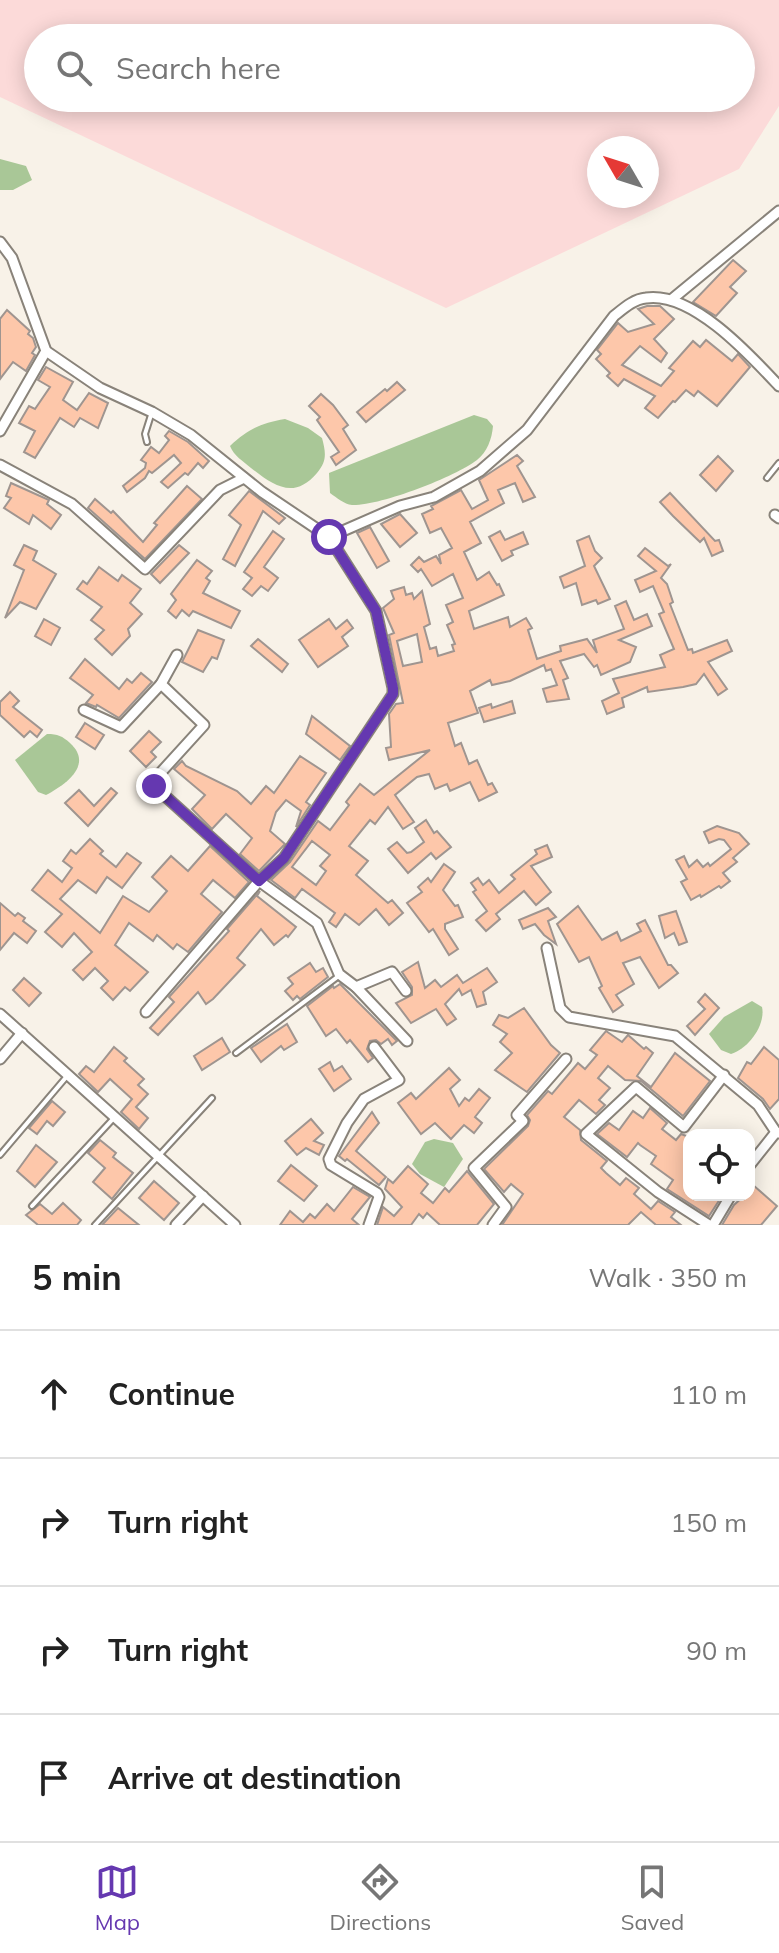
<!DOCTYPE html>
<html lang="en">
<head>
<meta charset="utf-8">
<style>
  body { margin:0; font-family:Mulish,sans-serif; background:#f2f2f2; color:#222 }
  .controls { position:absolute; right:24px; bottom:24px; display:grid; overflow:hidden; border-radius:16px; box-shadow:0 4px 20px #0003 }
  .controls button { width:72px; height:72px; display:grid; place-items:center; padding:0; border:0; border-bottom:2px solid #e0e0e0; background:#fff; color:#222; font:40px sans-serif }
  .compass { position:absolute; left:587px; top:136px; width:72px; height:72px; border-radius:50%; background:#fff; box-shadow:0 4px 20px #0003; rotate:309deg }
  .stop { position:absolute; width:24px; height:24px; margin:-18px; border:6px solid #6538b0; border-radius:50%; background:#fff }
  .stop.end { background:#6538b0; border-color:#fff; box-shadow:0 2px 8px #0008 }
  .list { margin:0; padding:0; list-style:none }
  h2 { display:flex; justify-content:space-between; align-items:center; height:104px; margin:0; padding:0 32px; font-size:34px }
  h2 small { font-size:26px; font-weight:400; color:#767676 }
  .list li { display:grid; grid-template-columns:52px 1fr auto; gap:24px; align-items:center; box-sizing:border-box; height:128px; padding:0 32px; border-top:2px solid #e0e0e0 }
  .list b { display:block; font-size:30px; white-space:nowrap }
  .list em { font-size:26px; font-style:normal; color:#767676 }
  .icon { flex:none; width:44px; height:44px; fill:none; stroke:currentColor; stroke-width:2; stroke-linecap:round; stroke-linejoin:round }
  .map { position:relative; flex:none; width:779px; height:1225px; overflow:hidden }
  .search { position:absolute; background:#fff; box-shadow:0 4px 20px #0003; left:24px; right:24px; top:24px; height:88px; display:flex; align-items:center; gap:20px; box-sizing:border-box; padding:0 28px; border-radius:44px; color:#767676; font-size:30px }
  .sheet { height:616px; background:#fff }
  nav { display:flex; justify-content:space-around; align-items:center; box-sizing:border-box; height:112px; border-top:2px solid #e0e0e0; background:#fff; font-size:22px; color:#767676 }
  nav a { display:grid; justify-items:center; gap:4px }
  nav .on { color:#6538b0 }
  .map>svg:first-child { display:block }
  .green { fill:#fcdad9; fill-rule:evenodd }
  .water { fill:#a9c797 }
  .building { fill:#fdc7aa; stroke:#9f9590; stroke-width:2; fill-rule:evenodd }
  .lines { fill:none; stroke-linecap:round; stroke-linejoin:round }
  .service-casing { stroke:#89837a; stroke-width:8 }
  .minor-casing { stroke:#89837a; stroke-width:13 }
  .service { stroke:#fff; stroke-width:4 }
  .minor { stroke:#fff; stroke-width:9 }
  .route { stroke:#6538b0; stroke-width:10 }
</style>
</head>
<body>
<div class="map">
<svg width="779" height="1225" viewBox="0 0 779 1225">
  <rect width="100%" height="100%" fill="#f8f2e8"/>
  <path class="green" d="M 0,0 L 779,0 L 779,106 L 739,169 L 446,308 L 0,97 ZM 38,38 L 741,38 L 741,98 L 38,98 ZM 599,148 L 647,148 L 647,196 L 599,196 Z"/>
  <g class="water">
    <polygon points="0,159 26,166 32,180 13,190 0,190"/>
    <path d="M 474,415 L 487,419 L 493,426 C 492,439 487,452 477,460 C 455,477 380,506 352,505 C 344,504 337,498 330,493 L 329,473 Z"/>
    <path d="M 285,419 L 308,428 L 322,438 C 326,453 327,461 317,473 C 294,500 274,486 251,468 C 243,461 234,456 230,446 C 248,429 261,423 285,419 Z"/>
    <path d="M 47,734 C 58,734 62,736 70,743 C 94,765 65,785 46,795 L 38,792 L 15,760 Z"/>
    <path d="M 752,1001 L 762,1007 C 766,1025 748,1049 731,1054 L 721,1050 L 709,1034 L 724,1017 Z"/>
    <polygon points="434,1139 453,1143 463,1159 444,1187 420,1174 412,1164 425,1142"/>
  </g>
  <g class="building">
    <polygon points="733,260 746,271 730,287 737,293 716,316 693,302"/>
    <polygon points="647,306 660,306 674,319 654,339 667,353 661,362 640,346 622,365 661,386 674,371 669,368 693,341 700,347 706,340 732,361 738,354 750,367 717,406 698,391 694,396 686,390 675,402 673,401 658,418 645,408 655,396 624,379 618,386 607,376 610,373 596,359 601,354 597,350 618,323 628,332 654,324 638,309"/>
    <polygon points="7,310 30,331 28,334 33,338 36,347 32,353 35,355 26,371 13,362 0,379 0,319"/>
    <polygon points="46,367 73,382 63,400 77,410 89,393 108,403 98,428 80,418 74,427 60,418 35,458 24,452 35,431 19,423 29,406 35,409 50,387 38,380"/>
    <polygon points="397,382 405,390 366,422 357,412 385,389 387,391"/>
    <polygon points="321,394 333,405 348,425 343,429 356,450 336,465 331,457 339,452 317,420 320,417 309,406"/>
    <polygon points="169,431 188,442 209,461 203,468 198,463 188,475 185,473 168,488 161,482 181,463 174,455 152,473 149,471 145,478 127,492 123,486 145,468 146,463 141,460 151,447 159,453 169,440 165,436"/>
    <path d="M 517,455 L 523,461 L 517,466 L 535,497 L 523,502 L 515,483 L 498,490 L 504,503 L 470,522 L 481,543 L 464,552 L 477,580 L 489,572 L 497,585 L 499,584 L 504,595 L 469,611 L 474,629 L 508,617 L 510,627 L 526,618 L 532,628 L 528,630 L 537,659 L 561,651 L 560,646 L 587,639 L 597,653 L 593,640 L 624,629 L 615,606 L 626,601 L 634,620 L 647,614 L 652,626 L 619,640 L 636,647 L 630,662 L 601,675 L 597,665 L 594,667 L 584,654 L 560,661 L 568,678 L 563,680 L 569,699 L 547,702 L 543,689 L 557,685 L 551,669 L 546,671 L 544,665 L 510,681 L 492,685 L 490,680 L 470,691 L 478,713 L 448,723 L 455,746 L 461,743 L 469,764 L 477,760 L 488,785 L 492,783 L 497,792 L 479,801 L 470,782 L 450,791 L 447,784 L 435,789 L 429,774 L 417,777 L 395,795 L 414,822 L 403,829 L 388,807 L 375,824 L 370,820 L 349,846 L 368,861 L 356,875 L 388,903 L 392,900 L 403,913 L 389,925 L 376,909 L 359,925 L 345,914 L 336,927 L 329,922 L 335,913 L 302,889 L 295,898 L 271,880 L 290,862 L 318,821 L 330,830 L 349,805 L 346,802 L 360,784 L 374,795 L 430,750 L 389,760 L 386,748 L 391,747 L 389,714 L 396,704 L 403,703 L 389,635 L 394,633 L 383,608 L 394,599 L 391,591 L 404,587 L 406,595 L 412,593 L 414,599 L 422,591 L 430,624 L 424,627 L 430,649 L 436,647 L 438,656 L 454,651 L 452,645 L 455,644 L 447,625 L 453,622 L 446,605 L 463,598 L 453,574 L 432,586 L 421,569 L 418,572 L 411,565 L 419,557 L 424,562 L 436,556 L 441,564 L 439,555 L 452,548 L 441,528 L 430,533 L 422,514 L 433,509 L 431,506 L 461,490 L 472,509 L 488,500 L 479,480 ZM 417,634 L 422,662 L 403,666 L 397,641 ZM 312,841 L 330,855 L 320,866 L 326,871 L 316,885 L 292,867 Z"/>
    <polygon points="718,456 733,471 716,491 700,475"/>
    <polygon points="11,483 49,500 47,504 61,515 51,529 33,515 29,524 4,508 11,498 6,496"/>
    <polygon points="187,486 202,499 145,559 88,508 95,499 111,513 113,511 143,542 157,525 154,523"/>
    <polygon points="249,491 285,518 279,524 263,511 235,566 223,559 241,525 229,515"/>
    <polygon points="670,493 715,541 719,540 723,551 712,556 704,538 700,542 673,516 660,502"/>
    <polygon points="400,514 417,533 400,547 381,524"/>
    <polygon points="370,527 389,561 377,568 357,533"/>
    <polygon points="273,531 284,539 264,567 278,578 268,591 261,586 252,596 243,589 252,578 244,572"/>
    <polygon points="500,531 505,540 523,532 528,544 511,551 513,555 502,561 489,537"/>
    <polygon points="589,536 595,551 602,558 594,566 610,599 598,604 596,600 582,605 576,583 564,588 560,577 585,566 577,541"/>
    <polygon points="24,545 37,551 33,560 56,574 36,609 20,602 5,618 24,570 14,565"/>
    <polygon points="179,545 189,553 160,583 151,574"/>
    <polygon points="645,548 668,566 671,564 661,578 667,584 673,602 670,604 688,650 692,649 693,653 727,640 732,651 708,662 727,689 718,695 704,674 696,684 683,687 648,692 647,687 622,698 624,707 607,714 602,701 619,693 613,679 665,667 660,655 674,649 659,614 664,612 653,586 640,592 635,580 656,571 638,556"/>
    <polygon points="197,560 212,571 206,578 210,581 203,593 240,611 231,628 193,611 189,616 182,610 176,618 168,611 176,600 171,594"/>
    <polygon points="99,567 118,581 122,575 141,589 130,603 142,614 128,629 130,636 112,655 95,639 104,630 91,620 102,607 77,589 83,581 87,584"/>
    <polygon points="44,619 60,628 51,645 35,636"/>
    <polygon points="329,619 336,629 347,620 353,628 342,637 348,646 318,667 299,640"/>
    <polygon points="198,630 224,640 217,659 212,657 203,672 182,662"/>
    <polygon points="258,639 288,664 282,672 251,646"/>
    <polygon points="85,659 119,689 127,679 132,683 141,673 152,682 119,718 97,705 96,707 86,703 93,695 70,678"/>
    <polygon points="10,692 19,701 13,707 42,730 37,737 30,731 24,737 0,715 0,702"/>
    <polygon points="512,701 515,713 484,722 479,708 491,704 492,708"/>
    <polygon points="312,716 350,746 340,760 306,734"/>
    <polygon points="85,723 104,735 95,749 76,737"/>
    <polygon points="149,731 161,742 151,752 156,757 146,767 130,751"/>
    <polygon points="300,756 326,773 306,802 310,805 296,827 301,811 286,800 276,812 270,831 285,844 259,871 240,854 252,838 226,814 212,829 192,809 205,795 174,769 182,761 186,766 237,791 251,804 266,786 274,793"/>
    <polygon points="111,788 117,793 88,826 65,803 79,790 94,806"/>
    <polygon points="426,820 434,833 437,831 451,847 436,859 431,853 408,873 388,849 397,842 407,853 411,852 424,842 415,828"/>
    <polygon points="717,826 739,833 749,844 733,858 737,862 723,873 730,881 721,888 719,886 701,897 700,895 691,900 681,882 687,879 676,860 684,856 689,867 697,860 703,867 708,863 710,866 731,849 724,840 719,839 709,843 704,832"/>
    <polygon points="90,839 103,851 100,854 116,867 127,853 141,863 122,888 107,877 96,893 78,880 60,899 100,933 123,896 149,912 167,891 152,877 171,856 188,871 210,846 249,882 235,898 213,880 201,894 222,912 188,952 177,944 173,949 157,935 153,941 129,923 115,945 148,972 130,991 125,987 113,1000 101,988 108,981 95,968 83,980 73,970 92,952 74,933 62,947 45,932 62,914 32,890 48,870 62,882 72,868 63,861 71,850 76,854"/>
    <polygon points="547,845 552,857 531,866 551,892 536,905 524,891 496,914 500,919 486,931 476,920 487,911 473,892 476,890 471,883 478,878 483,885 489,880 499,893 515,879 511,875 537,854 535,850"/>
    <polygon points="444,864 455,872 443,890 455,906 458,905 463,917 445,924 445,929 458,949 449,955 433,929 429,932 407,903 422,892 418,887 428,878 431,882"/>
    <polygon points="260,891 257,896 296,927 288,937 286,935 274,945 261,929 237,958 245,965 213,999 206,1004 198,992 158,1035 150,1028 174,1002 169,997 229,931 227,929"/>
    <polygon points="0,903 15,916 18,913 25,918 23,921 36,931 27,943 14,933 0,950"/>
    <polygon points="578,906 602,940 617,932 621,941 641,931 637,924 645,920 668,965 671,965 678,973 659,988 640,957 623,963 634,984 616,995 623,1005 613,1012 599,988 602,986 589,957 579,962 557,924"/>
    <polygon points="548,908 556,917 548,921 556,944 544,935 535,924 523,929 519,920"/>
    <polygon points="676,911 687,942 679,945 674,933 665,938 659,916"/>
    <polygon points="418,962 425,988 435,980 441,987 457,975 463,983 487,968 497,982 483,992 486,1004 477,1007 471,990 462,995 459,989 445,1004 456,1019 447,1025 436,1009 411,1023 396,1003 412,995 412,987 402,972"/>
    <polygon points="310,963 316,972 323,968 328,977 300,999 297,996 293,1000 285,991 293,984 288,978"/>
    <polygon points="24,978 41,993 29,1006 13,990"/>
    <polygon points="340,984 397,1041 392,1045 388,1039 381,1044 376,1040 370,1041 367,1049 373,1058 368,1062 350,1040 347,1043 336,1029 326,1036 307,1006 333,986 334,988"/>
    <polygon points="705,994 719,1008 695,1035 687,1026 705,1009 698,1002"/>
    <polygon points="524,1008 551,1045 560,1053 527,1092 495,1070 512,1053 500,1042 507,1034 493,1025 499,1015 508,1018"/>
    <polygon points="287,1024 297,1042 284,1050 281,1046 261,1062 251,1048"/>
    <polygon points="606,1031 622,1042 628,1035 644,1049 646,1047 653,1053 637,1076 651,1087 675,1053 710,1081 683,1116 641,1081 625,1080 608,1066 598,1078 610,1088 599,1100 605,1105 596,1114 579,1100 564,1117 580,1130 581,1140 607,1161 601,1168 606,1173 620,1185 626,1178 639,1188 634,1194 651,1209 658,1201 675,1212 671,1217 681,1225 656,1225 641,1212 628,1225 502,1225 523,1194 511,1184 504,1192 484,1169 528,1126 530,1120 527,1115 548,1091 552,1094 578,1063 585,1069 597,1055 590,1050"/>
    <polygon points="222,1038 230,1052 202,1070 194,1056"/>
    <polygon points="114,1047 127,1058 124,1061 144,1079 138,1085 148,1094 136,1107 148,1118 139,1129 121,1112 132,1099 110,1079 98,1092 79,1074 86,1066 94,1072"/>
    <polygon points="764,1047 779,1060 779,1099 770,1109 763,1099 738,1078 747,1062 751,1064"/>
    <polygon points="330,1062 334,1071 342,1066 351,1079 334,1091 319,1069"/>
    <polygon points="449,1068 460,1080 450,1089 459,1106 465,1098 469,1101 479,1089 490,1098 475,1117 482,1123 474,1133 464,1125 451,1139 435,1123 421,1134 398,1103 411,1093 416,1099"/>
    <polygon points="52,1101 65,1112 53,1126 47,1121 37,1134 29,1128"/>
    <polygon points="650,1108 667,1123 662,1129 676,1140 681,1134 689,1137 689,1195 722,1196 709,1216 667,1189 673,1180 651,1164 656,1156 640,1145 638,1143 627,1157 597,1134 609,1123 619,1130 633,1111 643,1118"/>
    <polygon points="372,1112 379,1123 356,1151 386,1177 379,1185 347,1159 345,1161 339,1156"/>
    <polygon points="311,1119 323,1133 314,1141 324,1145 319,1155 306,1148 297,1155 285,1141"/>
    <polygon points="100,1140 116,1153 113,1157 133,1173 112,1199 93,1182 105,1168 88,1153"/>
    <polygon points="36,1145 57,1162 35,1187 17,1171"/>
    <polygon points="291,1165 317,1186 304,1201 278,1181"/>
    <polygon points="408,1166 428,1184 421,1193 433,1203 445,1188 449,1192 467,1171 494,1204 477,1225 440,1225 427,1213 423,1218 419,1214 411,1225 377,1225 383,1207 394,1216 402,1207 385,1189 388,1179 393,1183"/>
    <polygon points="154,1181 179,1203 164,1220 139,1198"/>
    <polygon points="753,1185 777,1206 761,1225 722,1225 734,1205 745,1195 749,1195"/>
    <polygon points="353,1187 370,1197 352,1219 359,1225 280,1225 290,1211 303,1222 310,1214 315,1218 327,1204 334,1211"/>
    <polygon points="63,1203 81,1220 77,1225 38,1225 26,1215 40,1204 52,1214"/>
    <polygon points="118,1208 139,1225 102,1225"/>
  </g>
  <g class="lines">
    <g class="service-casing">
      <g id="service">
        <polyline points="147,442 145,434 151,415"/>
        <polyline points="767,478 779,463"/>
        <polyline points="236,1053 340,975"/>
        <polyline points="0,1155 68,1075"/>
        <polyline points="32,1206 113,1119"/>
        <polyline points="95,1225 212,1098"/>
      </g>
    </g>
    <g class="minor-casing">
      <g id="minor">
        <path d="M 0,242 L 12,258 L 46,351 L 100,388 L 152,412 L 191,435 L 262,492 L 329,537 L 400,506 L 434,497 L 480,471 L 527,430 L 614,316 C 624,308 634,299 646,298 C 692,291 750,355 779,386"/>
        <polyline points="671,300 779,211"/>
        <polyline points="0,431 46,351"/>
        <polyline points="0,465 72,504 145,569 220,490 244,478"/>
        <polyline points="775,515 779,518"/>
        <polyline points="329,537 376,611 393,688 393,694 284,858 259,881 317,923 339,974 356,987 392,972 406,991"/>
        <polyline points="84,710 121,727 161,684"/>
        <polyline points="547,948 560,1008 569,1017 675,1036 758,1105 776,1132"/>
        <polyline points="356,987 407,1041"/>
        <polyline points="146,1012 259,881 154,786 154,780 204,725 161,684 177,655"/>
        <polyline points="0,1014 235,1225"/>
        <polyline points="0,1059 22,1033"/>
        <polyline points="749,1166 776,1132 779,1133"/>
        <polyline points="176,1225 203,1196"/>
        <polyline points="369,1225 379,1197 377,1193 331,1165 329,1159 347,1123 364,1099 399,1080 374,1047"/>
        <polyline points="493,1225 506,1207 474,1168 523,1121 517,1115 566,1059"/>
        <polyline points="709,1225 658,1192 586,1134 636,1087 684,1127 724,1075"/>
        <polyline points="713,1225 731,1195"/>
      </g>
    </g>
    <use href="#service" class="service"/>
    <use href="#minor" class="minor"/>
  </g>
  <g class="lines">
    <polyline class="route" points="154,786 259,881 284,858 393,694 393,688 376,611 329,537"/>
  </g>
</svg>
<div class="controls">
<button><svg class="icon" aria-label="locate" viewBox="0 0 24 24"><circle cx="12" cy="12" r="6"/><path d="M12 2v4M12 18v4M2 12h4M18 12h4"/></svg></button>
</div>
<svg class="compass" viewBox="-18 -18 36 36"><path d="M0-13l5 13h-10z" fill="#e53935"/><path d="M0 13l5-13h-10z" fill="#767676"/></svg>
<div class="stop" style="left:329px;top:537px"></div>
<div class="stop end" style="left:154px;top:786px"></div>
<div class="search"><svg class="icon" aria-label="search" viewBox="0 0 24 24"><circle cx="10" cy="10" r="6"/><path d="M15 15l6 6"/></svg>Search here</div>
</div>
<section class="sheet">
<h2>5 min<small>Walk · 350 m</small></h2>
<ul class="list">
<li><svg class="icon" aria-label="ahead" viewBox="0 0 24 24"><path d="M12 20V5M6 11l6-6 6 6"/></svg><div><b>Continue</b></div><em>110 m</em></li>
<li><svg class="icon" aria-label="right" viewBox="0 0 24 24"><path d="M7 20v-9h11M14 6l5 5-5 5"/></svg><div><b>Turn right</b></div><em>150 m</em></li>
<li><svg class="icon" aria-label="right" viewBox="0 0 24 24"><path d="M7 20v-9h11M14 6l5 5-5 5"/></svg><div><b>Turn right</b></div><em>90 m</em></li>
<li><svg class="icon" aria-label="arrive" viewBox="0 0 24 24"><path d="M6 21V4h12l-3 4 3 4H6"/></svg><div><b>Arrive at destination</b></div></li>
</ul>
</section>
<nav>
<a class="on"><svg class="icon" aria-label="map" viewBox="0 0 24 24"><path d="M3 6l6-2 6 2 6-2v14l-6 2-6-2-6 2zM9 4v14M15 6v14"/></svg>Map</a>
<a><svg class="icon" aria-label="directions" viewBox="0 0 24 24"><path d="M12 3l9 9-9 9-9-9zM9 14v-3h6M13 9l2 2-2 2"/></svg>Directions</a>
<a><svg class="icon" aria-label="saved" viewBox="0 0 24 24"><path d="M7 4h10v16l-5-4-5 4z"/></svg>Saved</a>
</nav>
</body>
</html>
